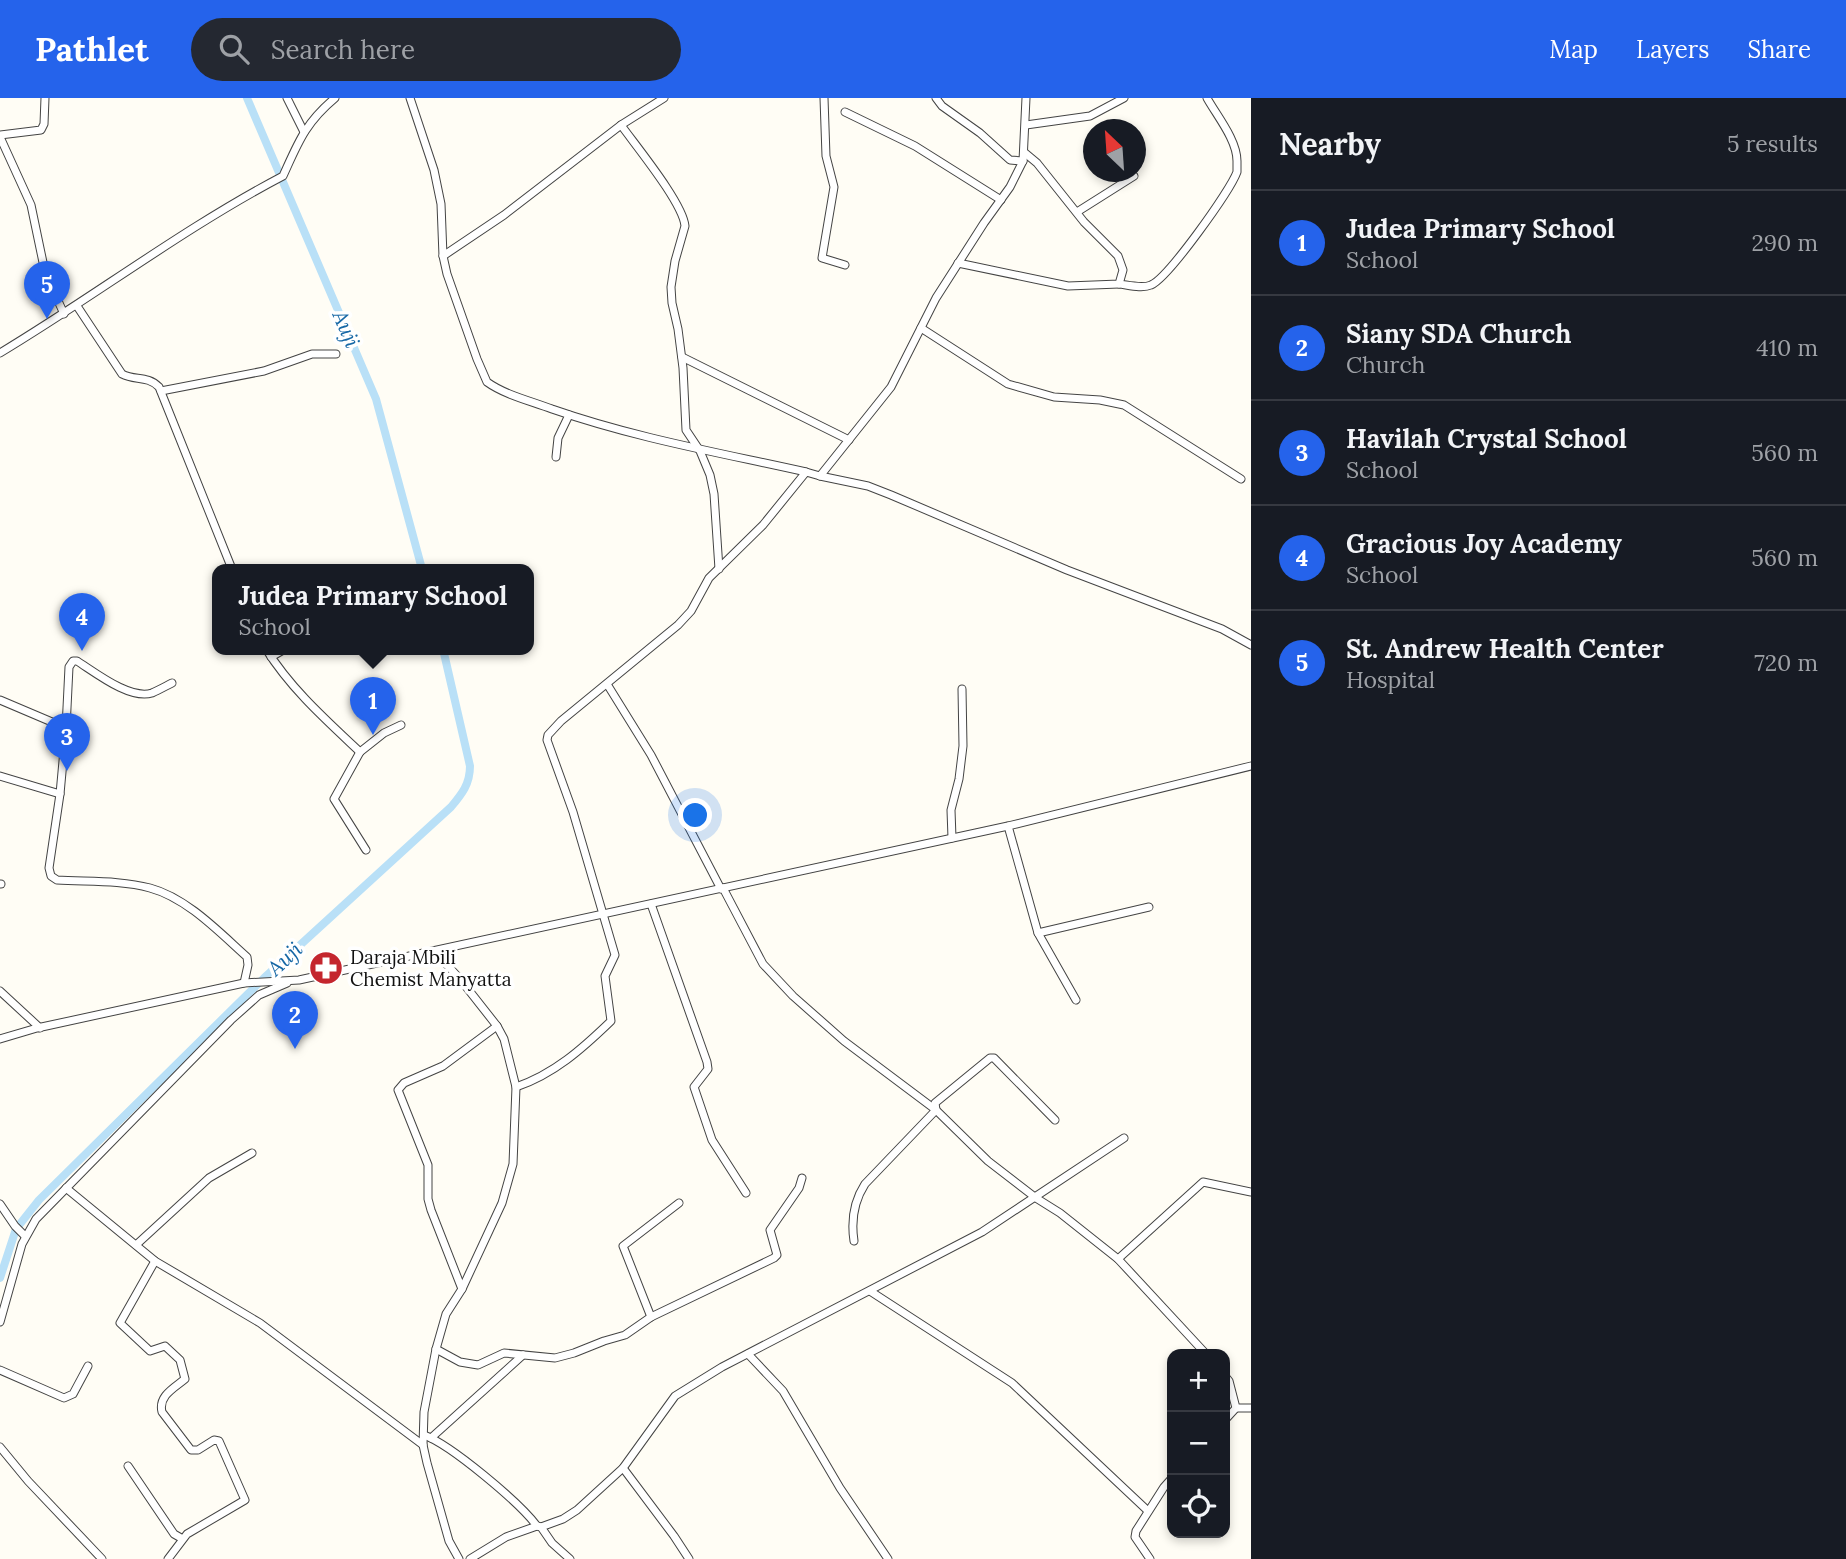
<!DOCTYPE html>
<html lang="en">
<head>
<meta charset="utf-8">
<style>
  body { margin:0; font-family:Lora,serif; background:#242831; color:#f1f3f6 }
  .controls { position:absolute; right:21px; bottom:21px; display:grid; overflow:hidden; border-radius:14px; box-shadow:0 4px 10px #0003 }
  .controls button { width:63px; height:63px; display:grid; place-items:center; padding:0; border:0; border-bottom:2px solid #363941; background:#171b24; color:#f1f3f6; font:35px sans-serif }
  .compass { position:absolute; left:1083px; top:21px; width:63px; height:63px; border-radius:50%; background:#171b24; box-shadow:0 4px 10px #0003; rotate:335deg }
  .you { position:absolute; left:696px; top:718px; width:24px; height:24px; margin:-18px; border:5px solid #fff; border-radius:50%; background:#1a73e8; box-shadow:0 0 0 10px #1a73e833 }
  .badge { display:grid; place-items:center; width:46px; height:46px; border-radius:50%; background:#2563eb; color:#fff; font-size:23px; font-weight:700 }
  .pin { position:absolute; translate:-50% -58px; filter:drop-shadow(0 2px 4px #0008) }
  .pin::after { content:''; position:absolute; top:37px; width:24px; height:21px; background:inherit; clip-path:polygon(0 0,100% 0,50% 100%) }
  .popup { position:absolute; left:212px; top:466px; width:322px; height:91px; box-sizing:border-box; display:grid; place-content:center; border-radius:14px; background:#171b24; filter:drop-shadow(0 2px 5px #0005); font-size:23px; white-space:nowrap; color:#9ea1a6 }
  .popup b { font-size:26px; color:#f1f3f6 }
  .popup::after { content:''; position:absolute; left:50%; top:100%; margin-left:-14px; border:14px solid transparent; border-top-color:#171b24 }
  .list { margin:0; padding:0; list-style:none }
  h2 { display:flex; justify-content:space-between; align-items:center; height:91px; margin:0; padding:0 28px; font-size:30px }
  h2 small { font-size:23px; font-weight:400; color:#9ea1a6 }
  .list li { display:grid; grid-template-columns:46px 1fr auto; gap:21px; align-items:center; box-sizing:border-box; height:105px; padding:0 28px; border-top:2px solid #363941 }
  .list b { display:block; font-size:26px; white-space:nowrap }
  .list p { margin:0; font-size:23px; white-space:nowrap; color:#9ea1a6 }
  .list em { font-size:23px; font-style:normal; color:#9ea1a6 }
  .icon { flex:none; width:38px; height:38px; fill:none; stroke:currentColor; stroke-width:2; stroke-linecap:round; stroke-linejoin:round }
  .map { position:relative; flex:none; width:1251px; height:1461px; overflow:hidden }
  header { display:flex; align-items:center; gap:42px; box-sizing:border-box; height:98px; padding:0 35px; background:#2563eb; color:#fff }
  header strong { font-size:33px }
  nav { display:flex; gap:38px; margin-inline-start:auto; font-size:24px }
  .search { width:490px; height:63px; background:#242831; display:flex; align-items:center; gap:18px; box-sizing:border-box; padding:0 24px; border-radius:38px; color:#9ea1a6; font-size:26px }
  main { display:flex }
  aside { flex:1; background:#171b24 }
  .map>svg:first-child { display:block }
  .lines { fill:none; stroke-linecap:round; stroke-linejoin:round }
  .canal { stroke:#b9e0f7; stroke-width:8 }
  .minor-casing { stroke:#444; stroke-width:9 }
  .minor { stroke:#fff; stroke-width:7 }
  .labels { text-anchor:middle; stroke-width:7; stroke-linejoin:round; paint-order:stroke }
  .poi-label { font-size:19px; fill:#111; stroke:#fff; text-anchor:start }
  .water-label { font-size:21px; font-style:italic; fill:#1768a6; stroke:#fff }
</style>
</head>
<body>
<header>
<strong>Pathlet</strong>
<div class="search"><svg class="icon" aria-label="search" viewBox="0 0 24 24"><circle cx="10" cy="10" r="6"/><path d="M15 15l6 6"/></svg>Search here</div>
<nav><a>Map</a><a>Layers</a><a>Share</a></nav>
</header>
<main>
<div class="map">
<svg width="1251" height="1461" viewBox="0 0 1251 1461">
  <rect width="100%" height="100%" fill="#fffdf5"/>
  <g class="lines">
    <g class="canal">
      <polyline points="247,0 376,301 422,471"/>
      <path d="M 0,1180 L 16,1131 L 39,1102 L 264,880 L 451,709 C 462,696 470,686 470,668 L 443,551"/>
    </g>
    <g class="minor-casing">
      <g id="minor">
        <polyline points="287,0 304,34"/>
        <path d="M 410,0 L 434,72 L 441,106 L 443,158 L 447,176 L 477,261 L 487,284 C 505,297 531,303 552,311 C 635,340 721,355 806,374"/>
        <polyline points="824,0 826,58 834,89 822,160 845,167"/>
        <polyline points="936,0 942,8 980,35 1010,62 1023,63"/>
        <polyline points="845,14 915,48 1001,102"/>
        <path d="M 621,27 C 636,48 683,105 685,128 L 675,163 L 671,189 L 672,205 L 678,231 L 683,270 L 686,332 L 700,353 L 710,377 L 714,396 L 719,471"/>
        <polyline points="1026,27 1090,18 1124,0"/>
        <polyline points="0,37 41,32 44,26 45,0"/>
        <polyline points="0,39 31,107 45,174 64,216"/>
        <polyline points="1077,114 1134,78"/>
        <polyline points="443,158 504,117 621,27 664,0"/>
        <polyline points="958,165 1068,188 1119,186 1123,172 1118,158 1084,124 1037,65 1025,55"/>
        <path d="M 1119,186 C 1128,187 1142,191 1151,187 C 1168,180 1230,93 1237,74 C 1237,73 1237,65 1237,63 C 1237,42 1217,18 1207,0"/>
        <path d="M 77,208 L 122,276 C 135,283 147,277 159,289 L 232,471"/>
        <polyline points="921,230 1008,286 1054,299 1100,302 1124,307 1241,381"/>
        <path d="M 0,255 C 95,198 184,130 283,78 C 298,45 305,25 335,0"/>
        <polyline points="682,259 849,342"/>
        <polyline points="161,293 264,273 312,256 336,256"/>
        <polyline points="556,359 558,340 569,317"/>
        <polyline points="820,378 868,388 891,397 1067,472 1222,531 1251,547"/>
        <path d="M 266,551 C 291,591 326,622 360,654 L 384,635 L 401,627"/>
        <polyline points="271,559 285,551"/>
        <polyline points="607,586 651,657 721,791"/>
        <path d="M 0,602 L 66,630 L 60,696 L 49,770 L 51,778 L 57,782 C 87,784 120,782 150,790 C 187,800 219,834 247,859 L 248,867 L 244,885"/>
        <path d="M 66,630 L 69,569 L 73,563 L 77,563 C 96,575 130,602 152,595 C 159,592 166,588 172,585"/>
        <polyline points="360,654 334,701 366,752"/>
        <polyline points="0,678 60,696"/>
        <polyline points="1008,728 1038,835 1076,902"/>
        <polyline points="952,740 951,712 959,681 963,648 962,591"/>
        <polyline points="0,786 1,786"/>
        <polyline points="723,790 763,866 793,898 844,943 936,1012 988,1063 1036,1100 1060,1115 1118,1161 1206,1256"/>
        <polyline points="651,806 707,964 708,971 694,989 712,1042 746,1095"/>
        <polyline points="1038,835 1149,809"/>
        <polyline points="434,853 460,881 497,928 504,941 516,989 513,1066 502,1105 462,1191 446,1216 436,1251 424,1314 423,1347 427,1365 449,1443 459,1461"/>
        <polyline points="0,893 40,930"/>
        <polyline points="0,941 37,930 244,885 299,882 1008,728 1251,668"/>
        <path d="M 516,989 C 554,976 582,951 611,923 L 605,878 L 615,857 L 573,714 L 547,642 L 548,637 L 561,623 L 678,527 L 691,513 L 709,480 L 763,427 L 806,374 L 820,378 L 891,289 L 936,200 L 984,125 L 1010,89 L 1023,63 L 1026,0"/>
        <polyline points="66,1090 155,1163 260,1225 423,1347"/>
        <polyline points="0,1106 15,1128 25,1138"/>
        <path d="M 854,1143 C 851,1123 854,1103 865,1086 L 936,1012 L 935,1005 L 990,960 L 994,960 L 1055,1022"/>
        <polyline points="136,1147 209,1080 252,1055"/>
        <polyline points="1118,1161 1203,1084 1251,1094"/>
        <path d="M 155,1163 L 120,1225 L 150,1253 L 165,1248 L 180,1262 L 185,1281 C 174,1290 158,1298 162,1314 L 191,1352 L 198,1352 L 214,1342 L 219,1343 L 245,1402 L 187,1436 L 168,1461"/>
        <polyline points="462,1191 431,1112 428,1101 428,1067 398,992 404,985 443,968 497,928"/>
        <polyline points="870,1193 1012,1285 1148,1413"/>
        <polyline points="651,1219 623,1148 679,1105"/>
        <polyline points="0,1224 22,1146 36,1121 231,922 259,897 287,885"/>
        <polyline points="436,1251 460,1264 478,1267 504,1255 555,1260 574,1255 604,1243 625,1237 651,1219 774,1160 777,1157 770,1132 799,1090 802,1080"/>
        <polyline points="748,1256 783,1293 840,1390 888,1461"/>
        <polyline points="0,1272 64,1300 73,1296 88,1268"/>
        <polyline points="1225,1278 1229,1283 1236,1310 1251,1310"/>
        <polyline points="1225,1322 1236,1310"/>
        <path d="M 424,1337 C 451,1347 519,1404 537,1428"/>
        <polyline points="431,1340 523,1257"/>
        <polyline points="0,1349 28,1383 102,1461"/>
        <polyline points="128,1368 174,1436 181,1440"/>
        <polyline points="623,1370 674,1438 689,1461"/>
        <polyline points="541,1429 563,1421 577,1412 623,1370 675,1298 722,1269 982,1134 1124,1040"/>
        <polyline points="470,1461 506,1439 537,1428 541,1429 552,1445 570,1461"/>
        <polyline points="1150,1461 1135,1439 1136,1433 1164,1389 1172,1380"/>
      </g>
    </g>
    <use href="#minor" class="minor"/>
  </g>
  <defs>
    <g id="pharmacy-disc" transform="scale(1.75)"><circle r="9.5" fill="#c4262e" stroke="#fff"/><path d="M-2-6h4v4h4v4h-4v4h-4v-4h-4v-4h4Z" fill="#fff"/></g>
  </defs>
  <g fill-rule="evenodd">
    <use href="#pharmacy-disc" x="326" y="870"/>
  </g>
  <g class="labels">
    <g class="poi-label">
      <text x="350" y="866">Daraja Mbili<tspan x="350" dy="22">Chemist Manyatta</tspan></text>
    </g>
    <g class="water-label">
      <text transform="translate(346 231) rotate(67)" y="7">Auji</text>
      <text transform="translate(285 861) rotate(-43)" y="7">Auji</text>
    </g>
  </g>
</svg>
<div class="controls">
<button>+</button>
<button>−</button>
<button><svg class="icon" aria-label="locate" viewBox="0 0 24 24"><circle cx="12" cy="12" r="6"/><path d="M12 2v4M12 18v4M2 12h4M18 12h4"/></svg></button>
</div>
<svg class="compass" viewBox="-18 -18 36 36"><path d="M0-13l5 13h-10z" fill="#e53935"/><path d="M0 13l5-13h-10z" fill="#9ea1a6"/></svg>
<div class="you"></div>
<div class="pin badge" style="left:373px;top:637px">1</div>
<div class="popup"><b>Judea Primary School</b>School</div>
<div class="pin badge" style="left:295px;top:951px">2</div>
<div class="pin badge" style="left:67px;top:673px">3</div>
<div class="pin badge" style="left:82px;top:553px">4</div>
<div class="pin badge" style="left:47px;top:221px">5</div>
</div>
<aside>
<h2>Nearby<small>5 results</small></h2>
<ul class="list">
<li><span class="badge">1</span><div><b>Judea Primary School</b><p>School</p></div><em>290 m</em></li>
<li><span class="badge">2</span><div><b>Siany SDA Church</b><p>Church</p></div><em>410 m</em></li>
<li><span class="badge">3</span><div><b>Havilah Crystal School</b><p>School</p></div><em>560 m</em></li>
<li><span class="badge">4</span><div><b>Gracious Joy Academy</b><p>School</p></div><em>560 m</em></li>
<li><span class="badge">5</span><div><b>St. Andrew Health Center</b><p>Hospital</p></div><em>720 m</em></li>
</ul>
</aside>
</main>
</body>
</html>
